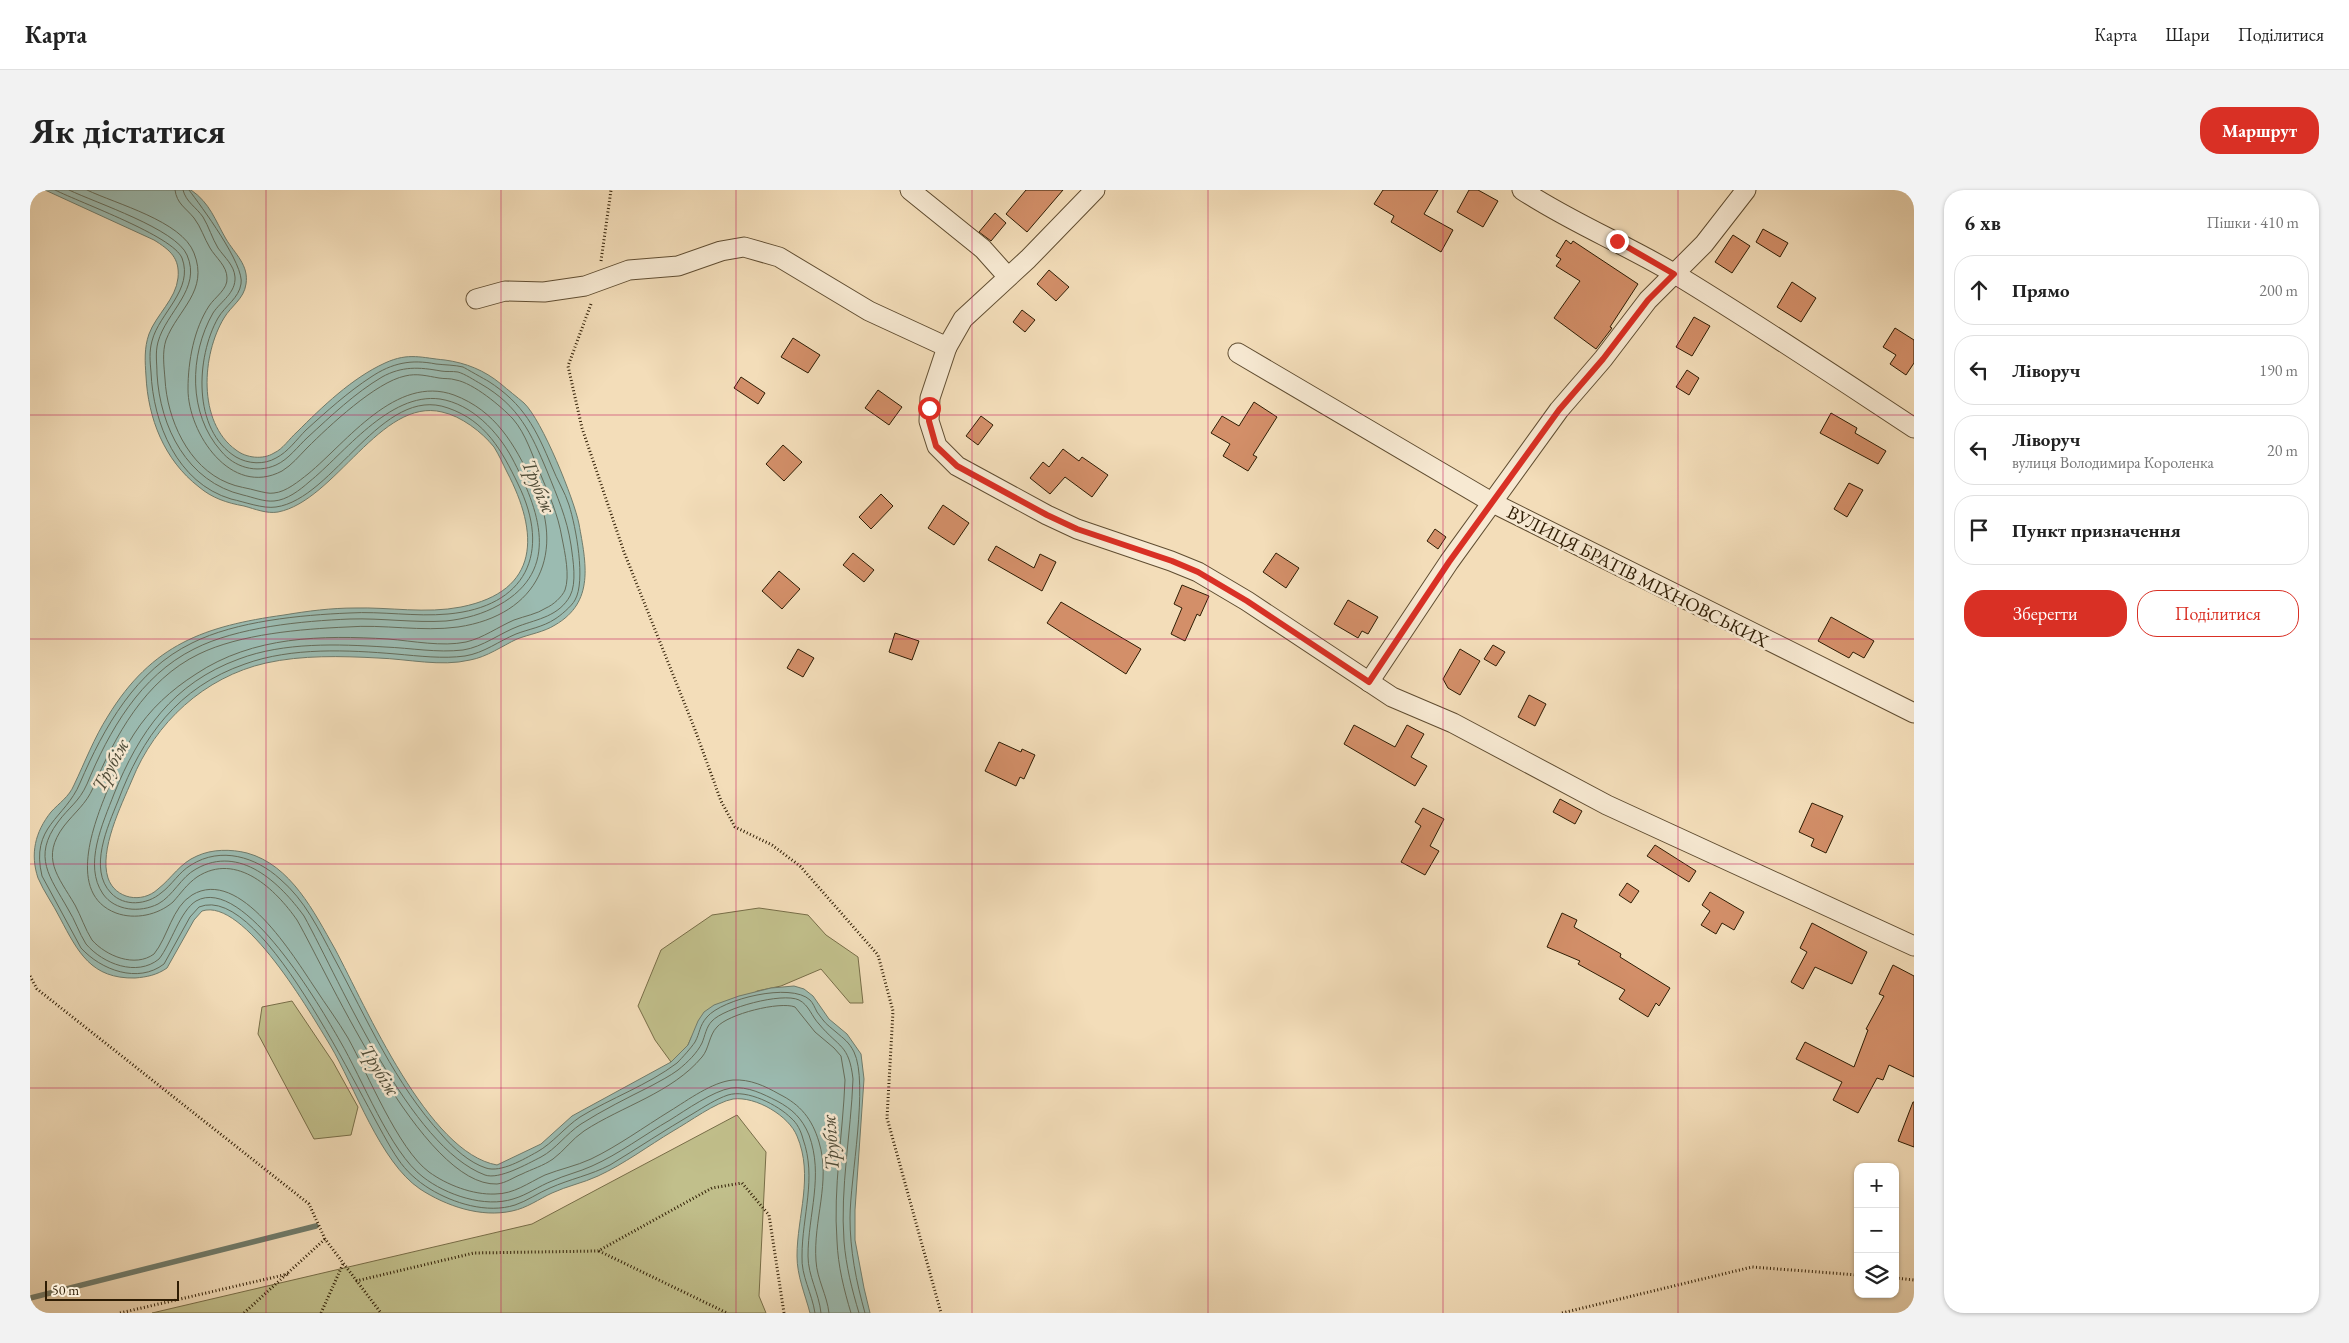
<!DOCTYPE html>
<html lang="uk">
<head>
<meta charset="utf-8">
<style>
  body { margin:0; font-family:"EB Garamond",serif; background:#f2f2f2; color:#222 }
  .controls { position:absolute; right:15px; bottom:15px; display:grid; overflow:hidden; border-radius:10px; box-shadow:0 1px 4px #0004 }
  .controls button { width:45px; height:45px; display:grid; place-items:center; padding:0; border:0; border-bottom:1px solid #e0e0e0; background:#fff; color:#222; font:25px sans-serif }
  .scale { position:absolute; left:15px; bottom:12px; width:134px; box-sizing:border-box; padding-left:5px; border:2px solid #2f1d04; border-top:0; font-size:14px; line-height:18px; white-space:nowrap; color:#2f1d04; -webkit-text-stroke:4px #f7e9d2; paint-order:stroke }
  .stop { position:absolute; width:15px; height:15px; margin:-11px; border:4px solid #d93025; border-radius:50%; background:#fff }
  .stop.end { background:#d93025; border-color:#fff; box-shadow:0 1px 5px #0008 }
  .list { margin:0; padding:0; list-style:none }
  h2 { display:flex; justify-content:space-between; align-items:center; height:65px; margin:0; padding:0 20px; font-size:21px }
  h2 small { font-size:16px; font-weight:400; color:#767676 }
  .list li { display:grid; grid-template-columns:32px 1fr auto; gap:15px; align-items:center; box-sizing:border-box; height:70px; margin:0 10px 10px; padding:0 10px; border:1px solid #e0e0e0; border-radius:20px }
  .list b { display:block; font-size:19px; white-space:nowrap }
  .list p { margin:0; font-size:16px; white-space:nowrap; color:#767676 }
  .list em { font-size:16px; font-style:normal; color:#767676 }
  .actions { display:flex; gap:10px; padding:15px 20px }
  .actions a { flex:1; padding:11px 0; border:1px solid #d93025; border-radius:20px; text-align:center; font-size:18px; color:#d93025 }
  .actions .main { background:#d93025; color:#fff }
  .icon { flex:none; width:28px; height:28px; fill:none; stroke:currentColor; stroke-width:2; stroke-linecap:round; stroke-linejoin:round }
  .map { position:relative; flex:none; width:1884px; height:1123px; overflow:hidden; border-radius:20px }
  header { display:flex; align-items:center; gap:30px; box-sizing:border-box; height:70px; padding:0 25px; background:#fff; border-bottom:1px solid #e0e0e0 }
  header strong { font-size:24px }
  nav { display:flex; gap:28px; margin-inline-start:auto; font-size:18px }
  .intro { display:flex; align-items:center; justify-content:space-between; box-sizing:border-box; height:120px; padding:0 30px }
  h1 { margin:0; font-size:35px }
  .button { padding:12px 22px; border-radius:20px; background:#d93025; color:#fff; font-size:18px; font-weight:700 }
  main { display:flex; gap:30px; padding:0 30px }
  aside { flex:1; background:#fff; border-radius:20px; box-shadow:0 1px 4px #0004 }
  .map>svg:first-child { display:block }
  .green { fill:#c1bf8b; stroke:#786e48 }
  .water { fill:#9bbbb1; stroke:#707c6c }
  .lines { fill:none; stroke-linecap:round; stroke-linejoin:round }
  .shore { stroke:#656c5a; stroke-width:1 }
  .stream { stroke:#707c6c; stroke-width:5.5 }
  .building { fill:#d38f69; stroke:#2f1d04 }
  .street-casing { stroke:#604d31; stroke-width:21 }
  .path { stroke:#2f1d04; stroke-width:3; stroke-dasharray:1 2.5; stroke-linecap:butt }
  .street { stroke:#f7e9d2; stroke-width:19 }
  .route { stroke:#d93025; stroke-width:6 }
  .grid { fill:none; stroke:#c2185b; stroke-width:1; stroke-opacity:0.55 }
  .labels { text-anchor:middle; stroke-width:5; stroke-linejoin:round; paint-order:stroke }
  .street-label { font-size:19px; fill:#2f1d04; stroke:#f7e9d2 }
  .water-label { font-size:20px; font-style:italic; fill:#4f4c38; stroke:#f7e9d2 }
</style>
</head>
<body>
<header>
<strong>Карта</strong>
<nav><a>Карта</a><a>Шари</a><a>Поділитися</a></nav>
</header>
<div class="intro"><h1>Як дістатися</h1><a class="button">Маршрут</a></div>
<main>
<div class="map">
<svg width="1884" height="1123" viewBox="0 0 1884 1123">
  <rect width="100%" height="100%" fill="#f3ddb9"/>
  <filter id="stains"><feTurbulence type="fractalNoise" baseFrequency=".004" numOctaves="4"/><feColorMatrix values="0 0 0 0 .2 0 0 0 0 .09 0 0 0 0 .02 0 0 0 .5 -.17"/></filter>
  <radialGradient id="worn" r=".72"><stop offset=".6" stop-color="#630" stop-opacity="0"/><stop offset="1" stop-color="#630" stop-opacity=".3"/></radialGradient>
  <g class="green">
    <polygon points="729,718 778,725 796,745 828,767 833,813 820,813 791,779 751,796 727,801 662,846 658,855 641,872 625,850 608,816 631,760 682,725"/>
    <polygon points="262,811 303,872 328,917 321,945 284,949 228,844 232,817"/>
    <polygon points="707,925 736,962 729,1106 736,1123 122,1123 502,1034"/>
  </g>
  <path class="water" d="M 15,0 L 161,0 C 180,13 185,30 196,49 C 205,64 219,75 216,94 C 214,109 201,116 194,128 C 172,164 167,232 206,260 C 216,268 233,270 244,263 C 253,259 259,249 267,242 C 292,217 322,188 355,173 C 379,162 392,168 415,170 C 436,173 454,180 471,194 C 478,200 487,207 494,213 C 512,230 544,309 549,334 C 556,373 565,412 525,435 C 514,442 500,444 487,449 C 472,456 457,467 440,470 C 411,477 378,469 348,468 C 311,466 272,465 236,473 C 174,487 125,533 102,590 C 91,616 69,660 78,688 C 85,709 112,714 128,699 C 142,688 150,673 167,666 C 182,659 201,659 217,663 C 261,675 284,722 305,759 C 336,817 398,963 467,975 L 511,954 L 542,926 L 641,872 L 658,855 L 668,831 L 674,822 L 684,815 L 709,806 L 741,798 L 764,796 L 774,799 L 783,806 L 799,829 L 817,844 L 831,864 L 834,889 L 825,1020 L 825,1050 L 834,1098 L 840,1123 L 780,1123 C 775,1104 767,1086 767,1066 C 767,1026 784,986 767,946 C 759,926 726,906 703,909 C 686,912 659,932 643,941 C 618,956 594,974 568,986 C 553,993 537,996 522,1003 C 509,1009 497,1018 482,1021 C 451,1028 416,1016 390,999 C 350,972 325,897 300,855 C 281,824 214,707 172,721 L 164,730 L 137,778 C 127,785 117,787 105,788 C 61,789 48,762 30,728 C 23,714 14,702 8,688 C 0,664 5,642 21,622 C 29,613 39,607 44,595 C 55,572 64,548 78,526 C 122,454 175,436 254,425 C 278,421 301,418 325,418 C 359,417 396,424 431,417 C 511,401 509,343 477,282 C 473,274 469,265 464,257 C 452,242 431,226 412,222 C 351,207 305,311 248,322 C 237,324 225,319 214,316 C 197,313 182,308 169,297 C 134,270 118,228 116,186 C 115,172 114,158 119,144 C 126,125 146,109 148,88 C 150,68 140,60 124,50 Z"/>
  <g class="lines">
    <g class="shore">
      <path d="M 25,0 C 51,13 143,46 152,68 C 164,100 129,123 122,151 C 119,162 120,171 121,182 C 123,233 147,293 201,309 C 215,312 233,319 246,317 C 304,309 352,194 418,218 C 456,231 472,261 488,294 C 522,363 496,417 418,424 C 385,427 352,421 319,423 C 271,425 206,431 162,453 C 106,480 74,537 50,593 C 35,629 0,636 12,686 L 51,758 C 71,780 108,794 134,774 L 160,727 L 169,717 C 235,690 337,925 368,969 C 376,981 387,991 400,999 C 423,1013 457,1024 485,1015 C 497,1011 508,1003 520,998 C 540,989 561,985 580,975 C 608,958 635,940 664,923 C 674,917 686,909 698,905 C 717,899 748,915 761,928 C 767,933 771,941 773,949 C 787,988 772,1026 772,1066 C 771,1086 782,1103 785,1123"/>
      <path d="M 39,0 C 66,13 146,39 157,65 C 172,99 136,122 128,152 C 125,163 127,173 127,184 C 130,237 157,292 213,305 C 222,307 234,312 244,311 C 257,310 270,300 279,292 C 314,264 359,202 410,209 C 442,214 468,242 482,268 C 509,319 532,380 469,415 C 453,424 435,429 416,431 C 384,433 352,428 320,429 C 272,431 207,437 164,459 C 110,486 79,541 57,594 C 49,612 39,617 28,632 C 2,667 20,687 38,719 C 45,730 49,743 56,754 C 73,774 107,787 129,769 C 141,754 150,721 166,711 C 214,684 291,818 310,851 C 332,888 360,962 393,987 C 416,1005 455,1018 483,1009 C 497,1005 509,996 522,991 C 535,985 549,982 562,976 C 589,964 614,945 640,930 C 656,920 683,901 701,898 C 718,896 733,904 747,911 C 762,919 772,928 779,945 C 794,986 778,1024 778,1066 C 778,1086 789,1103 791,1123"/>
      <path d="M 57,0 C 86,14 152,31 164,63 C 179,101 148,119 136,150 C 132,162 134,176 135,189 C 137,229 158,277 198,293 C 207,297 218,298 228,301 C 233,302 239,304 244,303 C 256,302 269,291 278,284 C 317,252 366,184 424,205 C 466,221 484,254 502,291 C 537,362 509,425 428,437 C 391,442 354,434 317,437 C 271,439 210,444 169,464 C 115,490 85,546 63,598 C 56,614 45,622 34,636 C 10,668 28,686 45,715 C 51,726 55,739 62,750 C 76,766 105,778 124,764 C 138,747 142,717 162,705 C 210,676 264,767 285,798 C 296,815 308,831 318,848 C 338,884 368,959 399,982 C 417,995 443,1005 465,1004 C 484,1004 498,993 515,985 C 530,979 546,976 561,969 C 588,956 614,937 640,921 C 658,910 682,892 703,890 C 720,889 735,896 749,904 C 771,915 782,929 789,952 C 801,992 783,1030 786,1071 C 787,1089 797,1105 799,1123"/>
      <path d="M 145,0 C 147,14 155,17 164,28 C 171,37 174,48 180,58 C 186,68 197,76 197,88 C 198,99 185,107 179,116 C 164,139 158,171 158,199 C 158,243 201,308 252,281 C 262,275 269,266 277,258 C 299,236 346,192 375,186 C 387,183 397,186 409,188 C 414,189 420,188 426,190 C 443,193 471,216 483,229 C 496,244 502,265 510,283 C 519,305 528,324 532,348 C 535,363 540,386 535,400 C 532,407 523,415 516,418 C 507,424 495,426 484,430 C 468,437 453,448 436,452 C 412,457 383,451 358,449 C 292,445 223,446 166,484 C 141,500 120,519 104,544 C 93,561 86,580 78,599 C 64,633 36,704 86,723 C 105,730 128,725 143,712 C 151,703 157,694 167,687 C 207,661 246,700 267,730 C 300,788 393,997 467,994 C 476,993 484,987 492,984 C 502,979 513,976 523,969 C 534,961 542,949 554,941 C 592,916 642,903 672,867 C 679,859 679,845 687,837 C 698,824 750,811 765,817 L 785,842 L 804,858 L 811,866 L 815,890 C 813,943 803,998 807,1051 C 808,1076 814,1100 821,1123"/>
      <path d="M 153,0 C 156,12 166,17 173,27 C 179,37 182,48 188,58 C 195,68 204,75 205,87 C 206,103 191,111 183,123 C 159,165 158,224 191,261 C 204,277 226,284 246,275 C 259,269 267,257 278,247 C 301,226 325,203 352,187 C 372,176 389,177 411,181 C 416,182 422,181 428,182 C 435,184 444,190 451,194 C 489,216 501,243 517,281 C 527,306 537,328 541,355 C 543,370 547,393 540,406 C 529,426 508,429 489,436 C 470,443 453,457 433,460 C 407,463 381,458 355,457 C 308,454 254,452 209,469 C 143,493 109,542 84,604 C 73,633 53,675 73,704 C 85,721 110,723 128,714 C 143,706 151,687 166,679 C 210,654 250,693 274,726 C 312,795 380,957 455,985 C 469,990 497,974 511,967 C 526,959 536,944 551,934 C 573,920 597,908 621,896 C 630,891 640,886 648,880 C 658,872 667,863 672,853 C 675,846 676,837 682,831 C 694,818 752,802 769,810 C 779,815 782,827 789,834 C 809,858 819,854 823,889 C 821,943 810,998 814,1051 C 816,1076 822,1100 829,1123"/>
      <path d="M 159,0 C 171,16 215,75 211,94 C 209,108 195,116 188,128 C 166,167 162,240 206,267 C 218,274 234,275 246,268 C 258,262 267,249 276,240 C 297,221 318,202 341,187 C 362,173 381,169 406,174 C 415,175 425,175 433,177 C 435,178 456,190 458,191 C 494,214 506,239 522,277 C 527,290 535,302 539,315 C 546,337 556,391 545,410 C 542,416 530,426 525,429 C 513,437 499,439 486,444 C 469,451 454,463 435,466 C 413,469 389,466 366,464 C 318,460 262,457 215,474 C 148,497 112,547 88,611 C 78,636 58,679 81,703 C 94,717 117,715 131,703 C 142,695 149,682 161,675 C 191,656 226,667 250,689 C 275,710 289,740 304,768 C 337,829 365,894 412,945 C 423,958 440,973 456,978 C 471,983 494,969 507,962 C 523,953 535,937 550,927 C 581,908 618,895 647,873 C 652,868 661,858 665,852 C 670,843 669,836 677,827 C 692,809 761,792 780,810 C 783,813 785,818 787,822 C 796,834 794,832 806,842 C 814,849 819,852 824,862 C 839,893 820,989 820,1028 C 820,1060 826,1091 835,1123"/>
    </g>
    <polyline class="stream" points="0,1108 286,1036"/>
  </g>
  <g class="building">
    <polygon points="996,0 1033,0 997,42 976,24"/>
    <polygon points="1353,0 1408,0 1394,24 1423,40 1411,62 1361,32 1364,26 1344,14"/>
    <polygon points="1439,0 1448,0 1468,11 1453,37 1427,22"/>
    <polygon points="965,23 976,33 961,51 949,42"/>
    <polygon points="1733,39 1758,53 1750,67 1726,52"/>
    <polygon points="1703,45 1720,56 1702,83 1685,72"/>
    <polygon points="1536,50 1541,54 1543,51 1608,94 1580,137 1582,138 1566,159 1524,128 1550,91 1526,76 1531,69 1526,66"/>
    <polygon points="1019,80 1039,97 1026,111 1007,94"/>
    <polygon points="1762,92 1786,108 1771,132 1747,117"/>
    <polygon points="992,120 1005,130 995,142 983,132"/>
    <polygon points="1664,127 1680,136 1662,166 1646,157"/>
    <polygon points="1865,138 1884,150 1884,173 1876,185 1860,174 1866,165 1853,157"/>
    <polygon points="763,148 790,165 778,183 751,167"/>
    <polygon points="1657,180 1669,188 1659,205 1646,197"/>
    <polygon points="711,187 735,203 728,214 704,198"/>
    <polygon points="848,200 872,217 859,235 835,218"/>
    <polygon points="1224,212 1247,227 1223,265 1227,267 1218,281 1193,266 1200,254 1181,243 1192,226 1209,236"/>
    <polygon points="1801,223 1827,238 1825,243 1856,261 1848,274 1790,243"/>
    <polygon points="951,226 963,235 948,255 936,246"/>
    <polygon points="753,255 772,272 754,291 736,274"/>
    <polygon points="1033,259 1049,271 1052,267 1078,285 1062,307 1035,287 1020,304 1000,288 1013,272 1019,277"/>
    <polygon points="1819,293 1833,300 1817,327 1804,319"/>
    <polygon points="851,304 863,316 841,339 829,327"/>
    <polygon points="913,315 939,333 924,355 898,338"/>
    <polygon points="1405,339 1416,347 1408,359 1397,351"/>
    <polygon points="966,356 1004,378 1010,364 1026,372 1012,401 958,370"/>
    <polygon points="823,363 844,380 834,392 813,375"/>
    <polygon points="1246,363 1269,378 1256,398 1233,382"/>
    <polygon points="749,381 770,399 752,419 732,401"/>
    <polygon points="1152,395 1179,406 1170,426 1167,424 1155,451 1141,444 1152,418 1144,414"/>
    <polygon points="1318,410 1348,427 1338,444 1332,441 1328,448 1304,434"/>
    <polygon points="1031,412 1111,459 1096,484 1017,433"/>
    <polygon points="1801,427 1844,451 1834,468 1823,462 1819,468 1788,451"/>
    <polygon points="865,443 889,451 882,470 859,462"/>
    <polygon points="1463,455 1475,462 1466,476 1454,469"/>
    <polygon points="768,459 784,468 773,487 757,478"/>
    <polygon points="1430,459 1450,471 1430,505 1418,498 1413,489"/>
    <polygon points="1499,505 1516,514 1505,536 1488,527"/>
    <polygon points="1324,535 1365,557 1377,535 1394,544 1381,567 1397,576 1385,596 1314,554"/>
    <polygon points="969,552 991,562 992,559 1005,565 994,589 990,587 986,596 955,581"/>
    <polygon points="1530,609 1552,621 1545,634 1523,622"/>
    <polygon points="1782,613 1813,626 1796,663 1781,656 1784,649 1769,642"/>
    <polygon points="1393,618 1414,629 1400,656 1409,661 1395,685 1371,672 1391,636 1385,632"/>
    <polygon points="1625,655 1666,681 1659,692 1617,666"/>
    <polygon points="1597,693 1609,701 1601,713 1589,705"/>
    <polygon points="1680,702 1714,722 1704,740 1692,733 1686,744 1671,735 1680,721 1672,715"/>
    <polygon points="1532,723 1547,730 1544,737 1591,764 1590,767 1640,798 1629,816 1626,813 1618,827 1589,809 1595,800 1548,774 1550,771 1517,757"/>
    <polygon points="1782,733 1837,762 1822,794 1785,777 1773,799 1761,792 1777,762 1770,758"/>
    <polygon points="1863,775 1884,786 1884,887 1859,875 1853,890 1847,888 1828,923 1803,910 1812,892 1766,869 1775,852 1824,877 1838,840 1836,839 1854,806 1849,804"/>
    <polygon points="1883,912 1884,912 1884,957 1868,951"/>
  </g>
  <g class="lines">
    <g class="street-casing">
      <g id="street">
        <polyline points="880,0 953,59 978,87"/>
        <path d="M 1492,0 C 1540,32 1595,54 1645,84 C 1726,133 1805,186 1884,238"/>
        <polyline points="446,109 475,101 514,102 555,96 599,80 648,76 691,61 714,57 749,67 839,121 917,157 933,129 998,69 1065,0"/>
        <polyline points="917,157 900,208 899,231 907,256 927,276 1017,325 1047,339 1141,371 1168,382 1217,411 1362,507 1423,533 1577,615 1884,756"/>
        <polyline points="1208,163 1463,313 1884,523"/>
        <polyline points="1339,492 1419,372 1529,220 1573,169 1618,110 1674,54 1716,0"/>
      </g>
    </g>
    <g class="path">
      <polyline points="571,71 581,0"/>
      <polyline points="561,114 538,176 552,238 594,362 664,537 691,611 705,637 742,655 770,676 848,765 863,821 857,928 911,1123"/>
      <polyline points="0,786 7,799 279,1014 295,1049 351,1123"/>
      <polyline points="569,1061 697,1123"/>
      <polyline points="1865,1088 1884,1090"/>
      <polyline points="326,1091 444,1063 568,1061 682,998 712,993 739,1025 754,1123"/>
      <polyline points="90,1123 258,1084"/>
      <polyline points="214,1123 295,1049"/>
      <polyline points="291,1123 313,1074"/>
      <polyline points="1532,1123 1722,1077 1828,1085"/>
    </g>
    <use href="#street" class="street"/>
  </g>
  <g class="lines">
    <polyline class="route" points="899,218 899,231 906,256 927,276 1017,325 1047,339 1142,371 1168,382 1217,411 1339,492 1419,372 1529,220 1573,169 1618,110 1644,84 1587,51"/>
  </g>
  <path class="grid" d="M 236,0 L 236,1123M 471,0 L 471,1123M 706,0 L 706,1123M 942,0 L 942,1123M 1178,0 L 1178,1123M 1413,0 L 1413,1123M 1648,0 L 1648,1123M 0,225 L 1884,225M 0,449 L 1884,449M 0,674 L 1884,674M 0,898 L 1884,898"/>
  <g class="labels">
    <g class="street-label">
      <text transform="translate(1608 386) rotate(27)" y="7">ВУЛИЦЯ БРАТІВ МІХНОВСЬКИХ</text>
    </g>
    <g class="water-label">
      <text transform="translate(509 296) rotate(67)" y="7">Трубіж</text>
      <text transform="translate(80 575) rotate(-62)" y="7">Трубіж</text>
      <text transform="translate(350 880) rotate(58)" y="7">Трубіж</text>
      <text transform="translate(800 953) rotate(-94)" y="7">Трубіж</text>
    </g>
  </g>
  <rect width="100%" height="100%" filter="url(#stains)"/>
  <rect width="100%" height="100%" fill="url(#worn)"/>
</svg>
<div class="controls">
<button>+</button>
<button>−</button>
<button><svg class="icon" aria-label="layers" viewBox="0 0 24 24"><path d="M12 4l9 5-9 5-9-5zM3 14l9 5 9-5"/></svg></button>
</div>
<div class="scale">50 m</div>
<div class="stop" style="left:899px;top:218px"></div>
<div class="stop end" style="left:1587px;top:51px"></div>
</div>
<aside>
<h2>6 хв<small>Пішки · 410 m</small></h2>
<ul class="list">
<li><svg class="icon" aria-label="ahead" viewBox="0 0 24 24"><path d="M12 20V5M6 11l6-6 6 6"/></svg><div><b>Прямо</b></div><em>200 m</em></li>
<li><svg class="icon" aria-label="left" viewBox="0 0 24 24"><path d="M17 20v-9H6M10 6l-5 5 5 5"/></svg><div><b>Ліворуч</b></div><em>190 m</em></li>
<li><svg class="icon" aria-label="left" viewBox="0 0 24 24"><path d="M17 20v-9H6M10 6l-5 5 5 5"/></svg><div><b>Ліворуч</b><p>вулиця Володимира Короленка</p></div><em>20 m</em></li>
<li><svg class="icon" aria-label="arrive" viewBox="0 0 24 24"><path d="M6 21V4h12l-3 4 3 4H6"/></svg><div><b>Пункт призначення</b></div></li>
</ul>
<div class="actions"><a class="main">Зберегти</a><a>Поділитися</a></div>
</aside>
</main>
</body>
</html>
